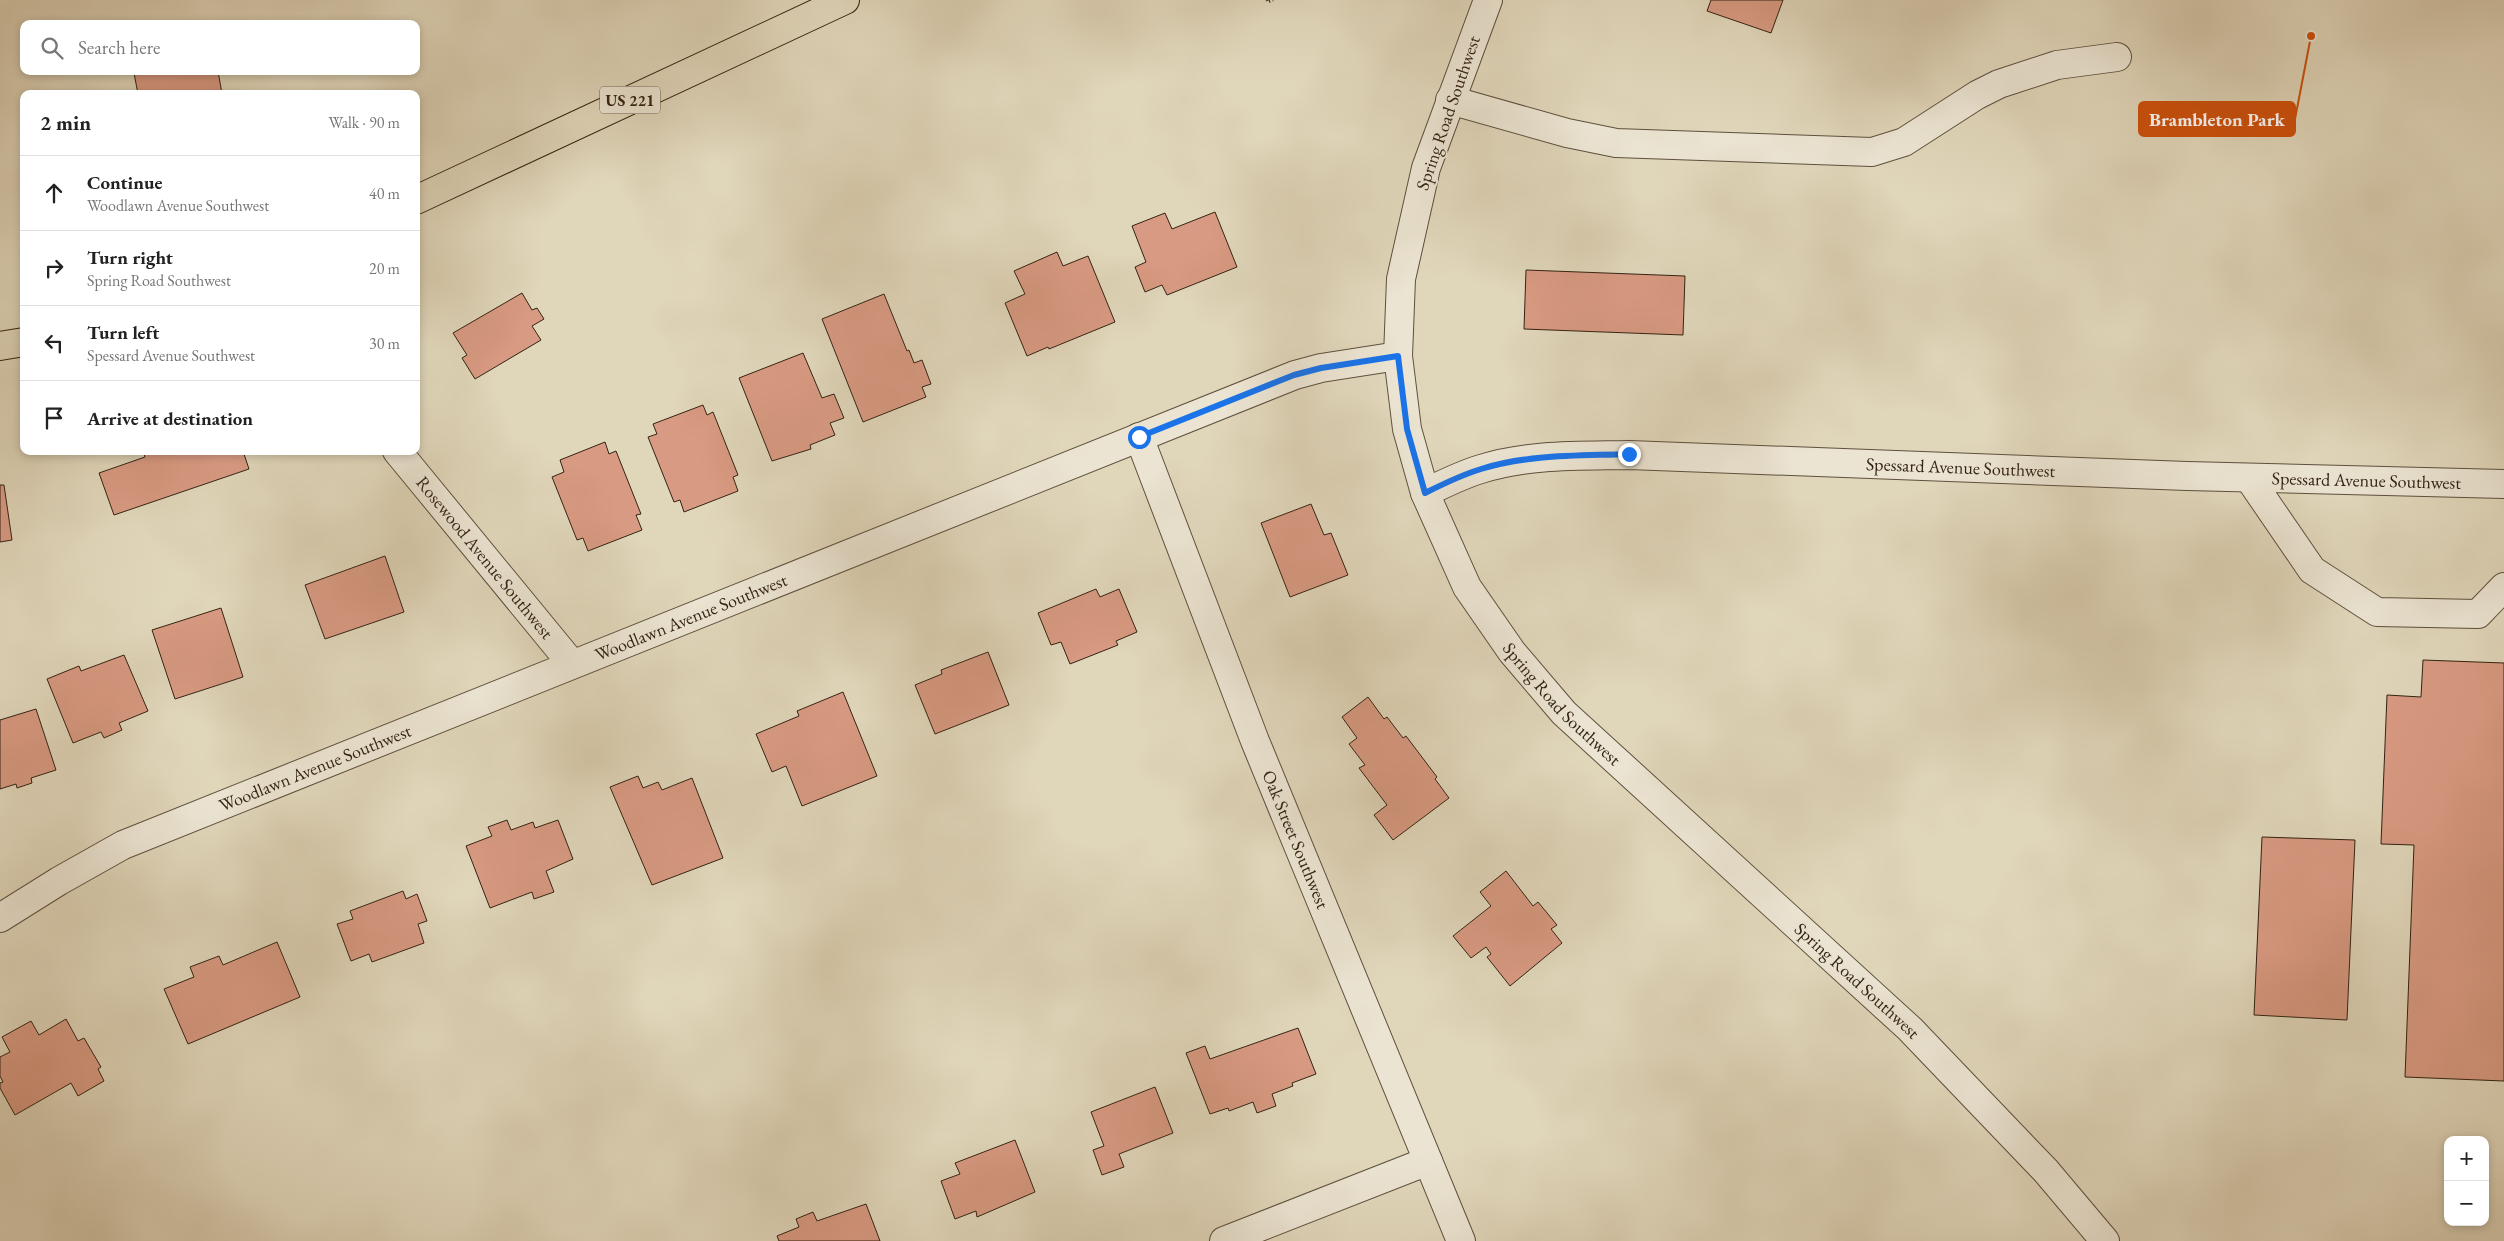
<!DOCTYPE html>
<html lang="en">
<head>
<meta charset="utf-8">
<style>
  body { margin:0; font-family:"EB Garamond",serif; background:#f6f6f6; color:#222 }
  .controls { position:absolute; right:15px; bottom:15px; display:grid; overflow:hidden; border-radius:10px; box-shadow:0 2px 8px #0003 }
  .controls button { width:45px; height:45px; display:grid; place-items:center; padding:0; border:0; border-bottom:1px solid #e0e0e0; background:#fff; color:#222; font:25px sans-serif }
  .stop { position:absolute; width:15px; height:15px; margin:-11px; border:4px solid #1a73e8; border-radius:50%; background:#fff }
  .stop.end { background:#1a73e8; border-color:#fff; box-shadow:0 1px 5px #0008 }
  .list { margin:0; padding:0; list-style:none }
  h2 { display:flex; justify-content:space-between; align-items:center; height:65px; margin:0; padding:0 20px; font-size:21px }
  h2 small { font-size:16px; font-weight:400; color:#767676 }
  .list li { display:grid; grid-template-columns:32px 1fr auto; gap:15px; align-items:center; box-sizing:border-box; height:75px; padding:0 20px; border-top:1px solid #e0e0e0 }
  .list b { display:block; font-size:19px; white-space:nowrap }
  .list p { margin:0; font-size:16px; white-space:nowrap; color:#767676 }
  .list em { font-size:16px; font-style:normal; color:#767676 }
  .icon { flex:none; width:28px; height:28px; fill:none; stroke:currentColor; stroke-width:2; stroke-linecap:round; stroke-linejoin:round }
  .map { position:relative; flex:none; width:2504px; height:1241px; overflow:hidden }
  .search { position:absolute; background:#fff; box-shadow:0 2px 8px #0003; left:20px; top:20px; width:400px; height:55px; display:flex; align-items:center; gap:12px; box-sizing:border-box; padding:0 18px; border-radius:10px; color:#767676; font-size:19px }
  .panel { position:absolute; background:#fff; box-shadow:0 2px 8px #0003; left:20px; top:90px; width:400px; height:365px; border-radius:10px }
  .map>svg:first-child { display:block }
  .building { fill:#d89a82; stroke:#332313 }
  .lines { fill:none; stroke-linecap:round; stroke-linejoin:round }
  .minor-casing { stroke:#5e503d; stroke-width:30 }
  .major-casing { stroke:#332313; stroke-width:30 }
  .path { stroke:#332313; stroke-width:3; stroke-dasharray:1 2.5; stroke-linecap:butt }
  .minor { stroke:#ebe4d2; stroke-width:28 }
  .major { stroke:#e0d6ba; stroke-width:28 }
  .route { stroke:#1a73e8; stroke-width:6 }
  .labels { text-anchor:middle; stroke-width:4; stroke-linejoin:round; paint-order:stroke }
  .shield { fill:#ebe4d2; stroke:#6a5d4c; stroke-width:1 }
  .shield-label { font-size:16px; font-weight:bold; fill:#332313 }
  .street-label { font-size:18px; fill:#332313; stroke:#ebe4d2 }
  .leader { fill:none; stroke:#cd510d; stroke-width:2 }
  .callout-dot { fill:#cd510d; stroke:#ebe4d2; stroke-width:2 }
  .callout { fill:#cd510d; stroke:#cd510d; stroke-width:2 }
  .callout-label { font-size:19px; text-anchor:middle; font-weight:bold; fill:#fff }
</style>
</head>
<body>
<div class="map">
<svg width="2504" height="1241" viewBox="0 0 2504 1241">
  <rect width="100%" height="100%" fill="#e0d6ba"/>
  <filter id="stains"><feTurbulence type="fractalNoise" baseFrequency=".004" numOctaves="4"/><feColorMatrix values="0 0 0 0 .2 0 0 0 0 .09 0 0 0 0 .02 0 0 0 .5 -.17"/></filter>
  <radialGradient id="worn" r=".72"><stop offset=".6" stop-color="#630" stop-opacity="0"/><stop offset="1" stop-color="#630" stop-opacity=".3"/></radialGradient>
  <g class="building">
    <polygon points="1711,0 1783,0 1771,33 1707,11"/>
    <polygon points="146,71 218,71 222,94 138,94 134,73"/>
    <polygon points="1215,212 1237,267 1167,295 1162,285 1145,292 1135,267 1146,262 1132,226 1165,213 1172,229"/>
    <polygon points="1057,252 1063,266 1088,256 1115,322 1049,349 1048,347 1027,356 1005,303 1025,294 1014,271"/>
    <polygon points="1526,270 1685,276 1683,335 1524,329"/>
    <polygon points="522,293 532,310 537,308 544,319 532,326 541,340 475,379 462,358 467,355 453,333"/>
    <polygon points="884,294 907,351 909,350 914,363 922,360 931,384 922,387 926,397 863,422 822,319"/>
    <polygon points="803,353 822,398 834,394 844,418 830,423 835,435 810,445 811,449 772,461 739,378"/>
    <polygon points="703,405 707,415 713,412 738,475 733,477 738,491 684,512 680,500 674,502 648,437 657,434 653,424"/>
    <polygon points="605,442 609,454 616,451 641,514 636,515 642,530 588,551 583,538 577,540 552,477 564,472 560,460"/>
    <polygon points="143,451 243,451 249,469 114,515 99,473 145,457"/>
    <polygon points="0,485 4,485 12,540 0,542"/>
    <polygon points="1311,504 1324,535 1331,533 1348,575 1290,597 1261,523"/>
    <polygon points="385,556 404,612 325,639 305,585"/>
    <polygon points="1096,589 1100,597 1119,589 1137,632 1116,641 1118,645 1070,664 1061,642 1051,645 1038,613"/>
    <polygon points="221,608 243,677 175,699 152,630"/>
    <polygon points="988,652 1009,705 935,734 915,685 942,674 941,670"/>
    <polygon points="124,655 148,711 119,723 122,730 104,738 101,732 73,743 47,679 79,666 81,671"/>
    <polygon points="2423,660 2504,663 2504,1081 2405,1077 2414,845 2381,844 2387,695 2421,697"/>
    <polygon points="843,692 877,776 802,806 786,766 772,772 756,734 799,716 797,711"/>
    <polygon points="1368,697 1384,719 1387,717 1403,738 1406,736 1437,777 1435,779 1449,798 1393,840 1374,815 1387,805 1359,768 1365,765 1349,744 1357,738 1342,717"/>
    <polygon points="36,709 56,770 31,778 32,783 17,788 16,784 0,789 0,720"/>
    <polygon points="638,776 643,788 658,782 662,790 692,778 723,858 652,885 610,787"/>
    <polygon points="507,820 511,830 533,822 535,828 558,820 573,859 546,871 554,892 534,899 532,892 490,908 466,846 492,836 488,827"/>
    <polygon points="2262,837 2355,840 2347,1020 2254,1015"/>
    <polygon points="1506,871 1533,906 1538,902 1557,925 1551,929 1562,943 1510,986 1487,957 1491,954 1486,947 1471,958 1453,936 1491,906 1480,892"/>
    <polygon points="403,891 406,899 417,894 427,921 418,924 424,943 372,962 369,954 351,961 337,924 353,919 350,911"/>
    <polygon points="277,942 300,997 188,1044 164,989 194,977 190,967 219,956 223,965"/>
    <polygon points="66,1019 78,1041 84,1038 101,1067 98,1069 104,1081 78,1096 71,1083 15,1115 0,1088 0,1083 3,1082 0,1076 0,1057 10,1052 2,1037 31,1021 39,1035"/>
    <polygon points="1298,1028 1316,1074 1292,1083 1293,1086 1272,1094 1276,1106 1257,1113 1253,1102 1229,1111 1228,1108 1210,1114 1186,1053 1205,1046 1210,1059"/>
    <polygon points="1155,1087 1173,1133 1119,1154 1124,1167 1102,1175 1093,1150 1104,1146 1091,1112"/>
    <polygon points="1015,1140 1035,1192 977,1217 976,1211 955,1219 941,1181 960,1174 955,1163"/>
    <polygon points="866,1204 880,1241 779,1241 777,1236 799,1227 796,1219 813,1212 817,1221"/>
  </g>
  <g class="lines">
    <g class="minor-casing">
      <g id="minor">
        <path id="s1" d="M 1488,0 L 1426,168 L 1401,279 L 1398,356 L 1407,429 L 1425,493 L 1467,587 L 1512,652 L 1564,713 L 1910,1029 L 2046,1171 L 2105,1241"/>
        <polyline points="1450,100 1567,133 1616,143 1872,152 1904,142 1977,95 1999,84 2057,65 2117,57"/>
        <path id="s2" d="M 1139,437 L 1255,741 L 1461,1241"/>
        <path id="s3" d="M 397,451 L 572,664"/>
        <polyline points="2249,478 2312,570 2377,612 2478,614 2504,587"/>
        <path id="s4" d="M 1425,493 C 1443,484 1461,475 1481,469 C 1529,454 1580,456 1629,455 L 2187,476 L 2504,484"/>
        <path id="s5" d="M 0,918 L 59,881 L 123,845 L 1295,375 L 1321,368 L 1398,356"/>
        <polyline points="1224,1241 1428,1161"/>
      </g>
    </g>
    <g class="major-casing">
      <g id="major">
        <polyline points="416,200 845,0"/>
        <polyline points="0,346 24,342"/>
      </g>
    </g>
    <polyline class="path" points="1267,0 1268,2 1273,0"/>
    <use href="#minor" class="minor"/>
    <use href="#major" class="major"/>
  </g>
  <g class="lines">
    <path class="route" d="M 1139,437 L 1294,375 L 1321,368 L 1398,356 L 1407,429 L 1425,493 C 1443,484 1461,475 1481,469 C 1529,454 1580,456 1629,454"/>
  </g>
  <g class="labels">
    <rect class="shield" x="600" y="86.5" width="60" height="27" rx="4"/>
    <g class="shield-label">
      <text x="630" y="106">US 221</text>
    </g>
    <g class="street-label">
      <text transform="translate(1448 113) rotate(-71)" y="6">Spring Road Southwest</text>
      <text dy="6" stroke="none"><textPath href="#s4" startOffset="542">Spessard Avenue Southwest</textPath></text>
      <text dy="6" stroke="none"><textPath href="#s4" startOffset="948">Spessard Avenue Southwest</textPath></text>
      <text dy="6" stroke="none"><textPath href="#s3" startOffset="138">Rosewood Avenue Southwest</textPath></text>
      <text dy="6" stroke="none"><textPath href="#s5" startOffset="755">Woodlawn Avenue Southwest</textPath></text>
      <text dy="6" stroke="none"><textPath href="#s1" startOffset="764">Spring Road Southwest</textPath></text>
      <text dy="6" stroke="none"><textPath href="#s5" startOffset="350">Woodlawn Avenue Southwest</textPath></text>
      <text dy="6" stroke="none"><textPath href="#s2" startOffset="432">Oak Street Southwest</textPath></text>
      <text dy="6" stroke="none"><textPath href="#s1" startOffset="1169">Spring Road Southwest</textPath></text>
    </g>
  </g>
  <path class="leader" d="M2311 36L2295 119"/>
  <circle class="callout-dot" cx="2311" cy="36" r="5"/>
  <rect class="callout" x="2139" y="102" width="156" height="34" rx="5"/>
  <g class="callout-label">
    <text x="2217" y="126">Brambleton Park</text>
  </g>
  <rect width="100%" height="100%" filter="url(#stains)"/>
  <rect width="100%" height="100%" fill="url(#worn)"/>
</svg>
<div class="controls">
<button>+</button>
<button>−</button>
</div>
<div class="stop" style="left:1139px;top:437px"></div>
<div class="stop end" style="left:1629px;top:454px"></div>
<div class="search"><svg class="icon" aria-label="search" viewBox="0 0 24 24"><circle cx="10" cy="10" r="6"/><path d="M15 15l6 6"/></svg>Search here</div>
<section class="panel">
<h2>2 min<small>Walk · 90 m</small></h2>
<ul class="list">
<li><svg class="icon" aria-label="ahead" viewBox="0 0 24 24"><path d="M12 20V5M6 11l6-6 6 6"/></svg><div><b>Continue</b><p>Woodlawn Avenue Southwest</p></div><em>40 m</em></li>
<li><svg class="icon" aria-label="right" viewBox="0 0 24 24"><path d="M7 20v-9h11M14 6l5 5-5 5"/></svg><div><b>Turn right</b><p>Spring Road Southwest</p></div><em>20 m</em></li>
<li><svg class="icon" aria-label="left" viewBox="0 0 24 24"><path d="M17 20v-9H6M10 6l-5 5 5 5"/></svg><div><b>Turn left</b><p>Spessard Avenue Southwest</p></div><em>30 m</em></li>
<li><svg class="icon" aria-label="arrive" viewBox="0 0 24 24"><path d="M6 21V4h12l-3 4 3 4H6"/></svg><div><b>Arrive at destination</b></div></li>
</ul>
</section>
</div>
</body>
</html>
